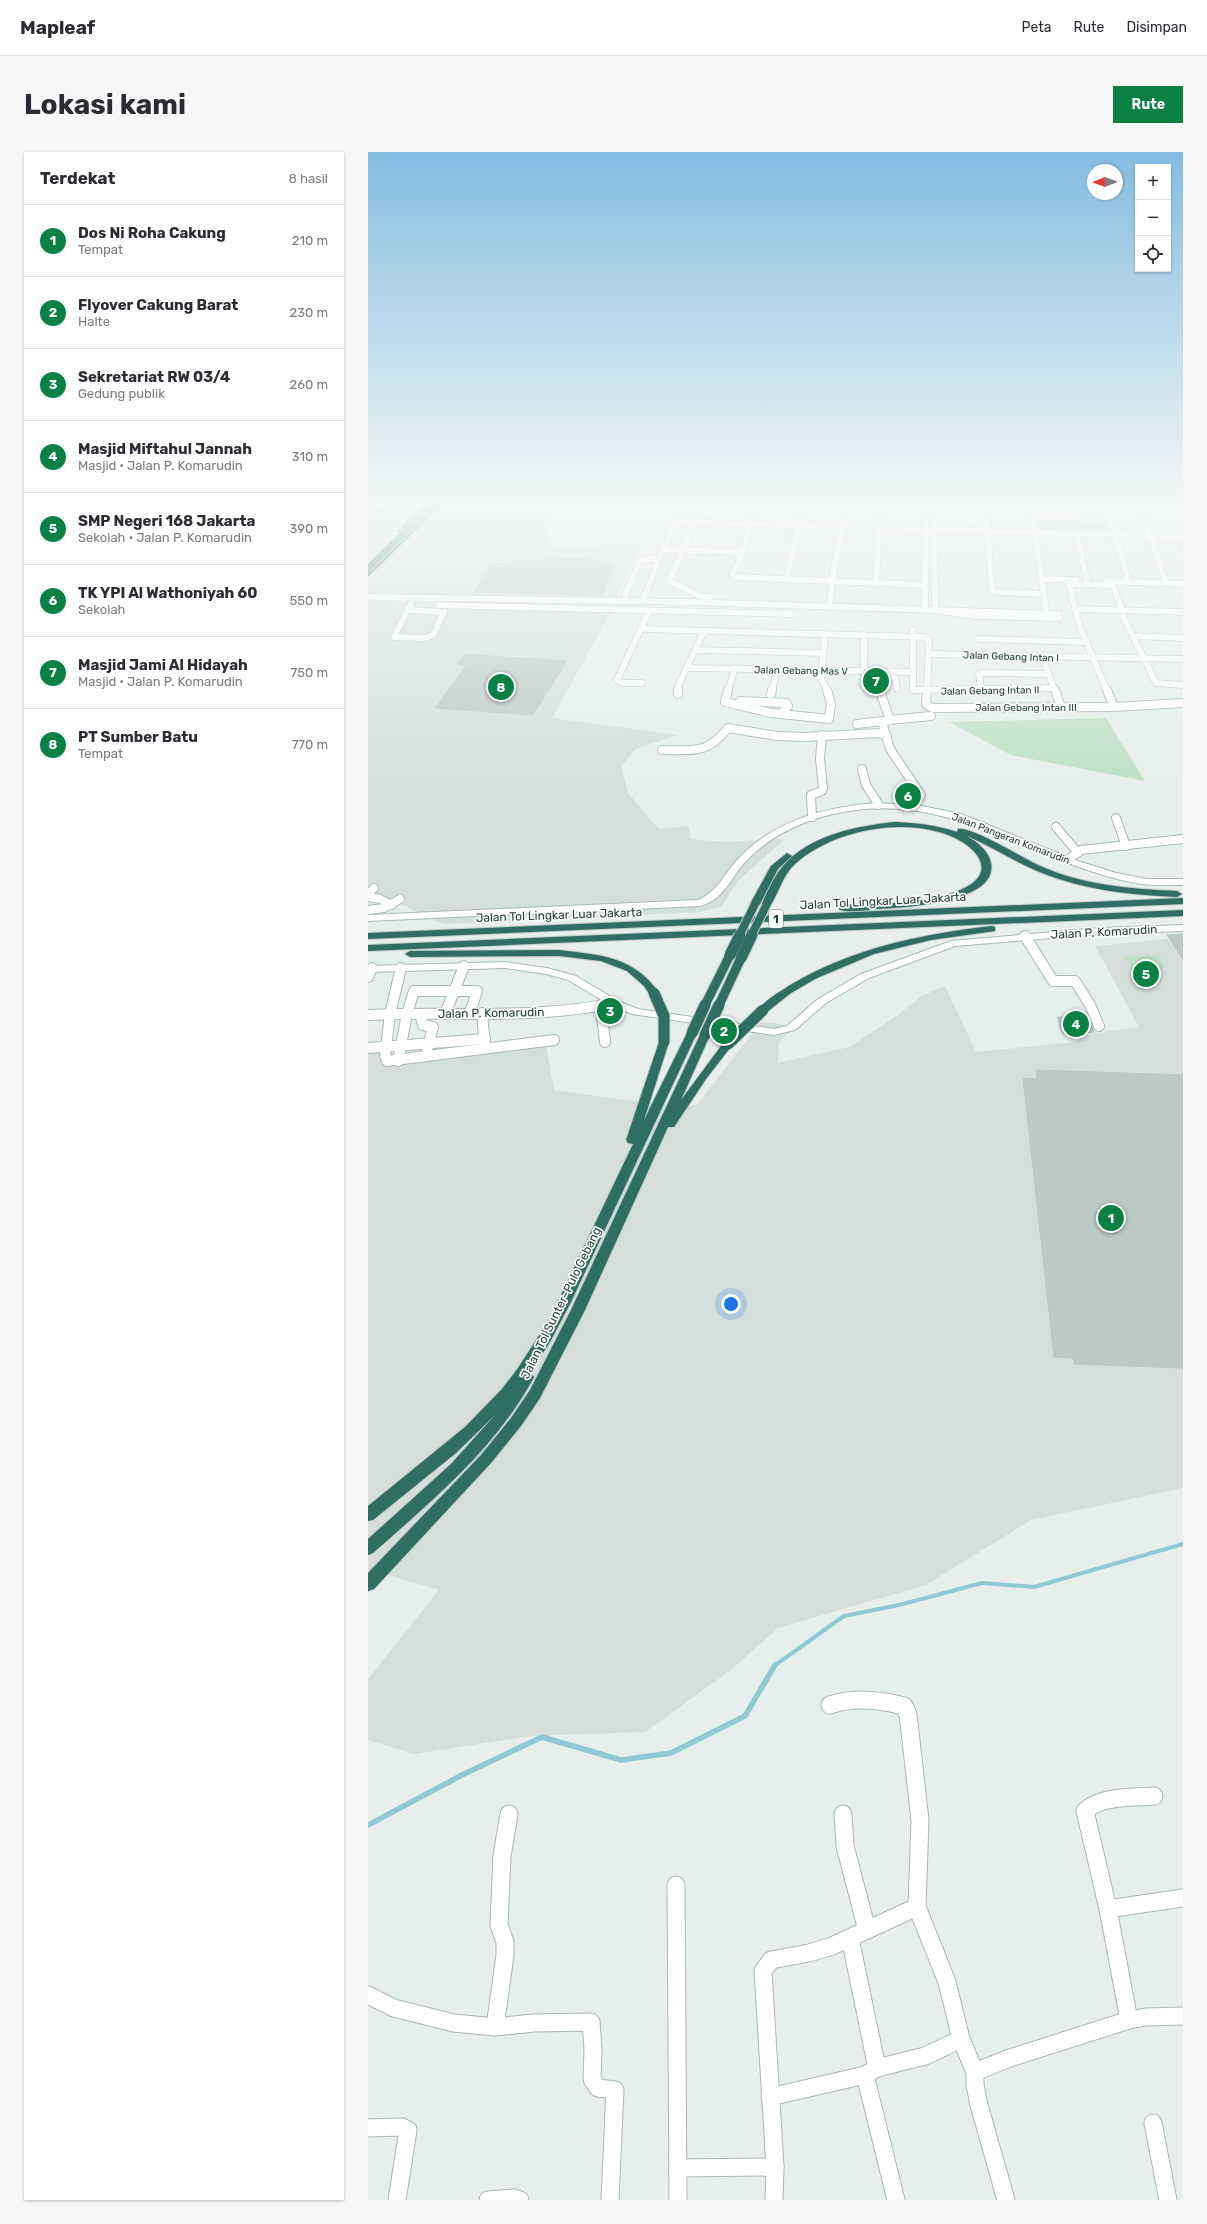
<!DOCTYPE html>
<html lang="id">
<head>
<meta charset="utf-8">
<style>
  body { margin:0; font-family:Rubik,sans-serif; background:#f7f7f7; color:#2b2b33 }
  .controls { position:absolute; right:12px; top:12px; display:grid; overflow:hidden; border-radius:0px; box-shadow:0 1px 3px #0004 }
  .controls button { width:36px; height:36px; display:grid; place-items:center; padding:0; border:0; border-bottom:1px solid #e1e1e2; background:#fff; color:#2b2b33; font:20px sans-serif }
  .compass { position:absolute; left:719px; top:12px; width:36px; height:36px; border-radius:50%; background:#fff; box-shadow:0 1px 3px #0004; rotate:269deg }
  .you { position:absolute; left:363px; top:1152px; width:14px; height:14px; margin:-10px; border:3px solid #fff; border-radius:50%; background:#1a73e8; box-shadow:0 0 0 6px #1a73e833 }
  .badge { display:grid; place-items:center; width:26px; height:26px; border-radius:50%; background:#0b8043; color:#fff; font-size:13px; font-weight:700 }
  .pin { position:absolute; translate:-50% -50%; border:2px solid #fff; box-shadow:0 1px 4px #0006 }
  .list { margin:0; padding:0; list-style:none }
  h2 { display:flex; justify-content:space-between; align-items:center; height:52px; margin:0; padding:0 16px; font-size:17px }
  h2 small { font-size:13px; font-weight:400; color:#7c7c81 }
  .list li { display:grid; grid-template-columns:26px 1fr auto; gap:12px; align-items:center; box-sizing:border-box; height:72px; padding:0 16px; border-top:1px solid #e1e1e2 }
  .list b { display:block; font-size:15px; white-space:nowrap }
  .list p { margin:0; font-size:13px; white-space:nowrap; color:#7c7c81 }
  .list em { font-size:13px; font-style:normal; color:#7c7c81 }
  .icon { flex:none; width:22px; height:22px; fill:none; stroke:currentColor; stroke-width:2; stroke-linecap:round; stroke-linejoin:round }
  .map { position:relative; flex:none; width:815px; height:2048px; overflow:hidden; border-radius:0px }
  header { display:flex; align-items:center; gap:24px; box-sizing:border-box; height:56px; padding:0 20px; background:#fff; border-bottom:1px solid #e1e1e2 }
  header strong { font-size:19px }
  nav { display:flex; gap:22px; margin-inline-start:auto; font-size:14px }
  .intro { display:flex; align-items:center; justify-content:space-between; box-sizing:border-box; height:96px; padding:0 24px }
  h1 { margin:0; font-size:28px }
  .button { padding:10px 18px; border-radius:0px; background:#0b8043; color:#fff; font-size:14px; font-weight:700 }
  main { display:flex; gap:24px; padding:0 24px }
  aside { flex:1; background:#fff; border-radius:0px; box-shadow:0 1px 3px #0004 }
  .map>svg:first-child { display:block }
  .built { fill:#d4dfda }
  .green { fill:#bfe0c8 }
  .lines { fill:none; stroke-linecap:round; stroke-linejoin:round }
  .stream-far1 { stroke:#8ec9d4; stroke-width:4 }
  .stream { stroke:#8ec9d4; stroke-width:5.5 }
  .building { fill:#bbcac4; stroke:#b8c9c2 }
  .street-far3-casing { stroke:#a8b8b2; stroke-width:7 }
  .street-far2-casing { stroke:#a8b8b2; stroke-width:10 }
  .street-far1-casing { stroke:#a8b8b2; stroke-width:12 }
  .street-casing { stroke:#a8b8b2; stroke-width:19 }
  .secondary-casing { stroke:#a4bbb3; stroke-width:2 }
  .highway-casing { stroke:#c2cac8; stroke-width:2 }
  .street-far3 { stroke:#fff; stroke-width:6 }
  .street-far2 { stroke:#fff; stroke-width:8 }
  .street-far1 { stroke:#fff; stroke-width:10 }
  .street { stroke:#fff; stroke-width:17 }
  .secondary { fill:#fff; fill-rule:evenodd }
  .highway { fill:#2f6f62; fill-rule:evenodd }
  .highway-bridge-far2-casing { stroke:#c2cac8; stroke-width:8; stroke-linecap:butt }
  .highway-bridge-far1-casing { stroke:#c2cac8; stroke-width:10; stroke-linecap:butt }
  .highway-bridge-casing { stroke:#c2cac8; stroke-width:13; stroke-linecap:butt }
  .highway-bridge-far2 { stroke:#2f6f62; stroke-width:6 }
  .highway-bridge-far1 { stroke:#2f6f62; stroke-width:8 }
  .highway-bridge { stroke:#2f6f62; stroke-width:11 }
  .labels { text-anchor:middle; stroke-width:3.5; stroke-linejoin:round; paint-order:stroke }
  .far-street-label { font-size:10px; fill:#24423a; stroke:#f7fbf9 }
  .shield { fill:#f7fbf9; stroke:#637a73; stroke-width:1 }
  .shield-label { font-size:11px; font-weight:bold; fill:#24423a }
  .street-label { font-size:12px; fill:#24423a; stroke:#f7fbf9 }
</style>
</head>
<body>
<header>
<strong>Mapleaf</strong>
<nav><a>Peta</a><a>Rute</a><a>Disimpan</a></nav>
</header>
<div class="intro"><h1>Lokasi kami</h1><a class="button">Rute</a></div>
<main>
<aside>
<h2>Terdekat<small>8 hasil</small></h2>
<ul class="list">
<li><span class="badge">1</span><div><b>Dos Ni Roha Cakung</b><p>Tempat</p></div><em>210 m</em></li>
<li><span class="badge">2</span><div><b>Flyover Cakung Barat</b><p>Halte</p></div><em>230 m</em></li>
<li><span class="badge">3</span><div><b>Sekretariat RW 03/4</b><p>Gedung publik</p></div><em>260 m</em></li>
<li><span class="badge">4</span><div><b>Masjid Miftahul Jannah</b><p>Masjid · Jalan P. Komarudin</p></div><em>310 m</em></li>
<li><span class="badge">5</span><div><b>SMP Negeri 168 Jakarta</b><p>Sekolah · Jalan P. Komarudin</p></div><em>390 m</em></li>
<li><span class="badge">6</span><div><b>TK YPI Al Wathoniyah 60</b><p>Sekolah</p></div><em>550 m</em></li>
<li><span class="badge">7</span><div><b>Masjid Jami Al Hidayah</b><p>Masjid · Jalan P. Komarudin</p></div><em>750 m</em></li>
<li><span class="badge">8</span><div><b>PT Sumber Batu</b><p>Tempat</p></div><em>770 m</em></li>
</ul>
</aside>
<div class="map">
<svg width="815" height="2048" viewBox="0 0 815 2048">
  <rect width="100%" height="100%" fill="#e6efeb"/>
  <g class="built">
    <polygon points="0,350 183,350 178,371 181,397 270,399 247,447 0,442"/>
    <polygon points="0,449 246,455 184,566 310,583 267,597 253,615 260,641 291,677 320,674 323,687 355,690 417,687 370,729 354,754 332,760 76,772 0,737"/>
    <polygon points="800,787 815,810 815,1336 663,1368 558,1433 410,1476 363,1518 277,1580 164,1584 46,1602 0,1588 0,1527 71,1438 0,1417 0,894 13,893 13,906 177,887 186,938 257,948 328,954 393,870 428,874 411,890 410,911 481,895 530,863 552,845 577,834 608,900 706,890 728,881 771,875 727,794"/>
  </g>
  <g class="green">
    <polygon points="665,365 742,367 747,383 668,381"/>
    <polygon points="738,566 777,629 643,603 581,570"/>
    <polygon points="791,803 797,816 763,818 757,805"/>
  </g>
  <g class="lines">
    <polyline class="stream-far1" points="406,1514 476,1464 531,1453 614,1431 666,1435 815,1392"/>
    <polyline class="stream" points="0,1673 94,1623 174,1585 253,1608 303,1601 377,1564 407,1513"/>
  </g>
  <g class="building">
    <polygon points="178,406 224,407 223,409 246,410 244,413 247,413 234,443 107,440 123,411 143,412 145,408 176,409"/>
    <polygon points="96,503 107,503 199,509 165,563 67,556 99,513 89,512"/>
    <polygon points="815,782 815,808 799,783"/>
    <polygon points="720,864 726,880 695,882 689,865"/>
    <polygon points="668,918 815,923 815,1216 706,1212 705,1206 686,1205 655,926 669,927"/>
  </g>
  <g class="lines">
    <g class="street-far3-casing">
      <g id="street-far3">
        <polyline points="389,350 370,412 364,422 367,425 558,433"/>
        <polyline points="566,350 567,458"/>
        <polyline points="617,350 624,438 628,440 675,442"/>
        <polyline points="662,350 679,462"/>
        <polyline points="703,350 706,366"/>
        <polyline points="737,350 761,430"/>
        <polyline points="771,350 798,431"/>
        <polyline points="811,350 815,361"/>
        <polyline points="311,361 333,361"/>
        <polyline points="665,365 742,367"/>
        <polyline points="308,370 815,385"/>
        <polyline points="327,371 301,429 332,444 343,445"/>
        <polyline points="709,382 719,429"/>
        <polyline points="295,398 374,400"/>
        <polyline points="672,427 708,428"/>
        <polyline points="418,428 431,373 434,350"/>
        <polyline points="738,429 815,432"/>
        <polyline points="508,432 513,350"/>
        <polyline points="0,445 321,450 567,458"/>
        <polyline points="255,449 272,408 291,406"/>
        <polyline points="275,449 291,406 318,350"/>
        <polyline points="71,453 423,462"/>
        <polyline points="462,454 464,428 479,350"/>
        <polyline points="707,457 815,460"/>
        <polyline points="41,458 76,460 65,483 57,486 26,485 43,452"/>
        <polyline points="557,458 558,350"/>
        <polygon points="567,458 690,462 691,466 606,464"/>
        <polyline points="755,464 788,531 815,533"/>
        <polyline points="274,477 557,485 561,488 559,539"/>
        <polyline points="545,478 545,538 684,536"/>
        <polyline points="457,483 453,527 460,539"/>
        <polyline points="496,483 496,519 527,526 529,537"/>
        <polyline points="765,484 815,486"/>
        <polyline points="611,487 718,490"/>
        <polyline points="329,498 455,501"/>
        <polyline points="561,502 815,507"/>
        <polyline points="674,505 687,539"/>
        <polyline points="320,516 545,520"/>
        <polyline points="274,531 254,531 249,528 281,459"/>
        <polyline points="613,537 611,522 614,521 679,522"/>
        <polyline points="310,539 310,534 336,479"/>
        <polyline points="360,539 367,516"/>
        <polyline points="404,539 409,518"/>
        <polyline points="739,539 712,475 701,432 745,433 754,458"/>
      </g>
    </g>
    <g class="street-far2-casing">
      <g id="street-far2">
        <polyline points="310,538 310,542"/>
        <polyline points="559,538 558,552 564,556 746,555 815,551"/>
        <polyline points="687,538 693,555"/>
        <polyline points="739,538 746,555"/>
        <polyline points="514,539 514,545 522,568 514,570 522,597 553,643 545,655"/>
        <polyline points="403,542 404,538"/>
        <polyline points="372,549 418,551 420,554 413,562"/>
        <polyline points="357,550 403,561 461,567 463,552 459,538"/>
        <polyline points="357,550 360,538"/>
        <polyline points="522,568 563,564"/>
        <polyline points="489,572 515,569"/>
        <path d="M 294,598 C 324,598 339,603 360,576 L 409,584 L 436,585 L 510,581 L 519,584"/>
        <polyline points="494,617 498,633 511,653"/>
        <polyline points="444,665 443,643 454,639 455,636 452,607 454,583"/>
        <polyline points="748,666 758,694"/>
        <polyline points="688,675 710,701"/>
        <polyline points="699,708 713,698 815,687"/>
        <polyline points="0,742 6,736"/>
        <polyline points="0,745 12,747 24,753"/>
        <polyline points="0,758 16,756 32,747"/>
      </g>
    </g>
    <g class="street-far1-casing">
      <g id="street-far1">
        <polyline points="657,784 685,829 707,829 722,853 731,874"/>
        <polyline points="33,816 22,862 17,904 19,909 186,888"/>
        <polyline points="0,825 4,816"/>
        <polyline points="233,854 237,890"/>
        <polyline points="114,861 117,894"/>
        <polyline points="52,862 55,873 65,875 59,898"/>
        <polyline points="77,862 96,814"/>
        <path d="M 0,863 C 82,859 165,868 246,851"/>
        <polyline points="0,896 117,887"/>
        <polyline points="30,909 39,862 46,839 109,839 102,861"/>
      </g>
    </g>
    <g class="street-casing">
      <g id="street">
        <path d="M 462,1553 C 485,1545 513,1548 536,1554 L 540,1562 L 552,1668 L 549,1755 L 579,1830 L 593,1887 L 607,1920 L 607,1933 L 611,1953 L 638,2048"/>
        <polyline points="475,1662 477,1694 499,1778"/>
        <polyline points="308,1733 310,2048"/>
        <polyline points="740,1757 815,1746"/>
        <polyline points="482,1786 509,1916"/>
        <polyline points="0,1843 26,1856 86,1871 127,1875 166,1871 223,1870 225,1897 224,1927 230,1936 247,1938 242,2048"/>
        <path d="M 761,1868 L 740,1757 L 717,1659 C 734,1643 765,1646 786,1644"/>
        <polyline points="127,1875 137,1803 137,1790 131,1773 134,1704 141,1662"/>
        <polyline points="607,1920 639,1907 761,1868 778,1865 815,1864"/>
        <polyline points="497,1923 528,2048"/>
        <polyline points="402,1945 497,1923 509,1916 557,1904 593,1887"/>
        <polyline points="785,1971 800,2048"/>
        <polyline points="0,1976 34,1975 40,1978 29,2048"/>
        <polyline points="310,2016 407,2015"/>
        <polyline points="120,2048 146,2046 152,2048"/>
        <polyline points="406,2048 407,2015 395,1819 403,1808 441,1801 464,1794 549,1755"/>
      </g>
    </g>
    <g class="secondary-casing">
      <g id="secondary">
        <polygon points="0,353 55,355 58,357 55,359 0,357"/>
        <path d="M 507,651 L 549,653 L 593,662 L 710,709 L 748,721 L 779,727 L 815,727 L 815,733 C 799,733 783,734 767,731 C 661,710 579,635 465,662 C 432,670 402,684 378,709 C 363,725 356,748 332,754 L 0,769 L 0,763 L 330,748 C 351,739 357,720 372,705 C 408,668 457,655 507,651 Z"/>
        <polygon points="815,773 815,779 732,782 587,794 501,826 458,851 427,878 406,883 264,862 242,853 200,828 178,822 137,816 0,820 0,814 137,810 179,816 208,824 250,849 270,857 406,877 419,874 450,847 493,822 583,789 732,776"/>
      </g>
    </g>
    <g class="highway-casing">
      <g id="highway">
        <polygon points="58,350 65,350 34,381 30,381 30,379"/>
        <polygon points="70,350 77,350 0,425 0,419"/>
        <path d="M 527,670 C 549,671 568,673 589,680 L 590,677 C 603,674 655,706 670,713 C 713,733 762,737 809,739 L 814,742 L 809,745 C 763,743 717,738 674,721 C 648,711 625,695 599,684 C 609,690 621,699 623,711 C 631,751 533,756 508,757 C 497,758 483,761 472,758 L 470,756 L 475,753 C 511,751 549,753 584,741 C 637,724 610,691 571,680 C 525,667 463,680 427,712 C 414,724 411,741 401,756 L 398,757 L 393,754 C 399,740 405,726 415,714 C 442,683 488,674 527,670 Z"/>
        <polygon points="419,701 424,704 410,717 392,752 390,754 384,754 382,752 403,714"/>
        <polygon points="815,746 815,752 0,787 0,781"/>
        <polygon points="815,758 815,764 0,799 0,793"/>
        <path d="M 624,774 L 627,775 L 627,779 L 563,788 L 506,802 L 449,826 L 423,841 L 399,860 L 391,860 L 390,858 C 397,848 413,839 424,832 C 485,796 554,782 624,774 Z"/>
        <path d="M 191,798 C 232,803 266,804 291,841 L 286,844 L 282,843 L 276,834 L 259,819 L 233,809 L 191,804 L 42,805 L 37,802 L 42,799 Z"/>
        <polygon points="362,800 367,803 342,853 337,856 333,855 332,853 357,803"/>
        <polygon points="373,803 378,806 356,853 351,856 347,855 346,853 368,806"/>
        <path d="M 324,878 L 329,881 L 203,1150 L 182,1190 L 162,1221 L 166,1225 C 128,1296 65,1348 5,1401 L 0,1403 L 0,1387 L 83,1312 L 127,1263 L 88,1301 L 5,1368 L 0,1369 L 0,1354 L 97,1275 L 134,1237 L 150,1216 L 181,1168 L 265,992 L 260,991 L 258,988 L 291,890 L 296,887 L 301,890 L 276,968 L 319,881 Z"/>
        <polygon points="337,880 342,883 313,948 356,890 360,889 365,892 338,927 306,975 300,975 217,1158 172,1246 153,1274 123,1311 6,1437 0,1439 0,1421 113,1303 143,1266 162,1238 203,1158 332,883"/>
      </g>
    </g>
    <use href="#street-far3" class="street-far3"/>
    <use href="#street-far2" class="street-far2"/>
    <use href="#street-far1" class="street-far1"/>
    <use href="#street" class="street"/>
    <use href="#secondary" class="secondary"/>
    <use href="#highway" class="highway"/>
    <g class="highway-bridge-far2-casing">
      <polyline id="highway-bridge-far2" points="0,416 68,350"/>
    </g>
    <g class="highway-bridge-far1-casing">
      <g id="highway-bridge-far1">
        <polyline points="371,784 387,752"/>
        <polyline points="383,784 398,754"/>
      </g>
    </g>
    <g class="highway-bridge-casing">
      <g id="highway-bridge">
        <polyline points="362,803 372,783"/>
        <polyline points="373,806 384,783"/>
        <polyline points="286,841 296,864 296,890"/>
        <polyline points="324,881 337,853"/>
        <polyline points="337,883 351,853"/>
        <polyline points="360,892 395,858"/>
      </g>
    </g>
    <use href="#highway-bridge-far2" class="highway-bridge-far2"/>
    <use href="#highway-bridge-far1" class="highway-bridge-far1"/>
    <use href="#highway-bridge" class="highway-bridge"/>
  </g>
  <linearGradient id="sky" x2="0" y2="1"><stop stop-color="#84bce0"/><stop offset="0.55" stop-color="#f4f8f6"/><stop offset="1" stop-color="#f4f8f6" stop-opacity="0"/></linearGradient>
  <rect width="815" height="637" fill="url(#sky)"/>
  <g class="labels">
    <g class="far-street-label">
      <text transform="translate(643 504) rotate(2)" y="4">Jalan Gebang Intan I</text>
      <text transform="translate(433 518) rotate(1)" y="4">Jalan Gebang Mas V</text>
      <text transform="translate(622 538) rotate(-1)" y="4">Jalan Gebang Intan II</text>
      <text x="658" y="559">Jalan Gebang Intan III</text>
      <text transform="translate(643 686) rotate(21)" y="4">Jalan Pangeran Komarudin</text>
    </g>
    <rect class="shield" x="401" y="758" width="14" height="18" rx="3"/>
    <g class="shield-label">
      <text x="408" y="771">1</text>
    </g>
    <g class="street-label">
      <text transform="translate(515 749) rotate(-3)" y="4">Jalan Tol Lingkar Luar Jakarta</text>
      <text transform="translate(191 763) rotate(-2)" y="4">Jalan Tol Lingkar Luar Jakarta</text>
      <text transform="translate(736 780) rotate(-3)" y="4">Jalan P. Komarudin</text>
      <text transform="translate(123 861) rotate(-1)" y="4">Jalan P. Komarudin</text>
      <text transform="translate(193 1151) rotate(-64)" y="4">Jalan Tol Sunter–Pulo Gebang</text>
    </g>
  </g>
</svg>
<div class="controls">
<button>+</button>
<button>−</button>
<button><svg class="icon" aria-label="locate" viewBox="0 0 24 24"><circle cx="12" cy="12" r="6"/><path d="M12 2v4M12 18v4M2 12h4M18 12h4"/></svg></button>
</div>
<svg class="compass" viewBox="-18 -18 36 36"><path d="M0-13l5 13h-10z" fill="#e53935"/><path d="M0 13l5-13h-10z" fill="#7c7c81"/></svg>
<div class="you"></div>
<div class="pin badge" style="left:743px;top:1066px">1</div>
<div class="pin badge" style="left:356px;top:879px">2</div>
<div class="pin badge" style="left:242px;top:859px">3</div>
<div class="pin badge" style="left:708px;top:872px">4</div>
<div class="pin badge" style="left:778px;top:822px">5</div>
<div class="pin badge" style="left:540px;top:644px">6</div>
<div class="pin badge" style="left:508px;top:529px">7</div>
<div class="pin badge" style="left:133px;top:535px">8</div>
</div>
</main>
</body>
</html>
